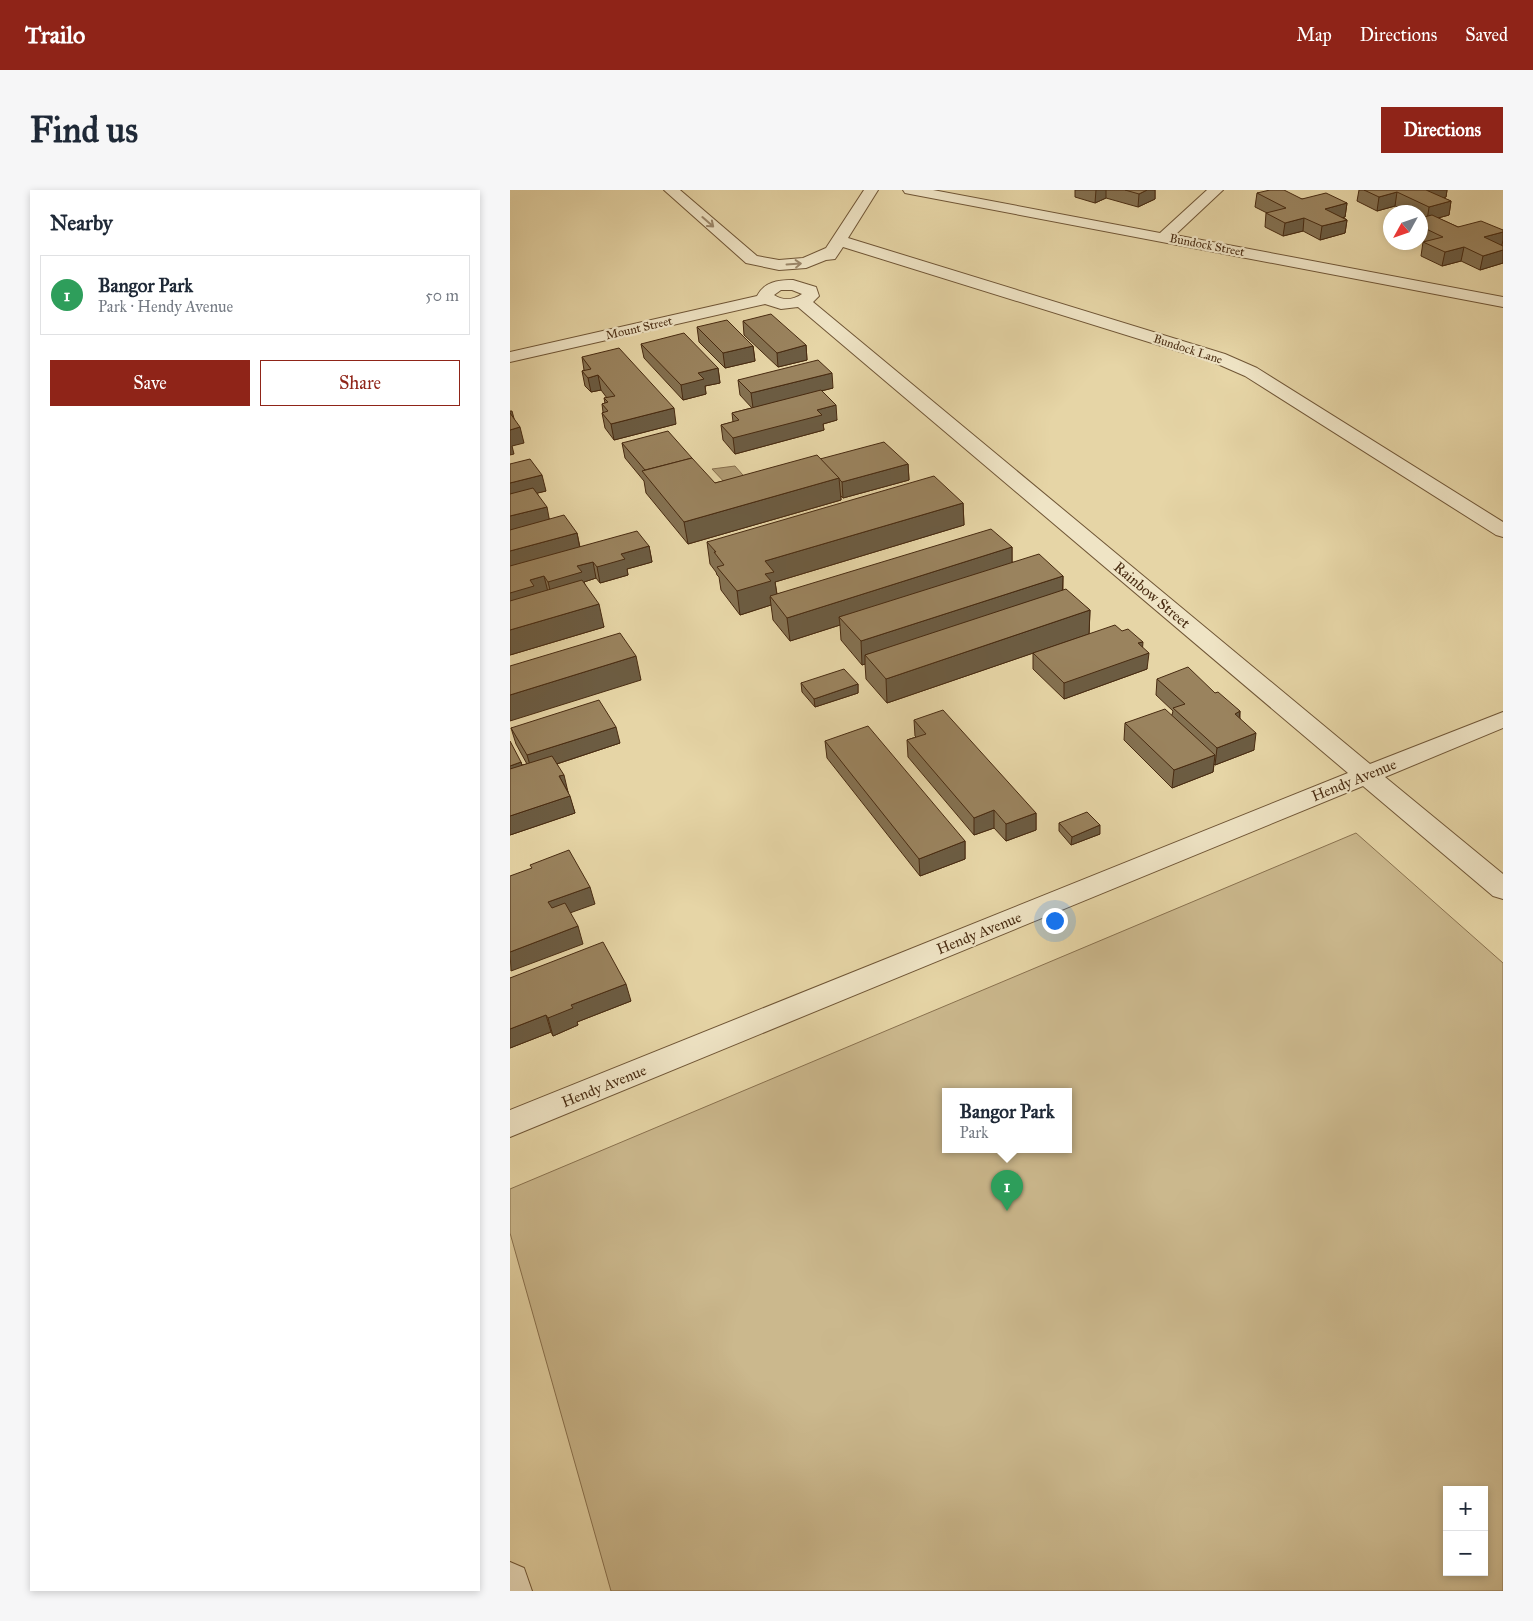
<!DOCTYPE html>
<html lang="en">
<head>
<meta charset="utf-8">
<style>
  body { margin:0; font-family:"IM FELL Great Primer",serif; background:#f6f6f7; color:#1f2937 }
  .controls { position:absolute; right:15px; bottom:15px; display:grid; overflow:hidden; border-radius:0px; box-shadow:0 2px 8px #0003 }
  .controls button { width:45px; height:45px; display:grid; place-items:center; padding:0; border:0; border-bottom:1px solid #e0e1e3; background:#fff; color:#1f2937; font:25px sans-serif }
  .compass { position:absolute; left:873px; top:15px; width:45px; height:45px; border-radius:50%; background:#fff; box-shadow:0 2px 8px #0003; rotate:230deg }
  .you { position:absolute; left:544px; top:730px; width:18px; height:18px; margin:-12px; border:4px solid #fff; border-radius:50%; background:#1a73e8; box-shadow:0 0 0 8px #1a73e833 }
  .badge { display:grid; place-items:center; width:32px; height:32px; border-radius:50%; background:#8f2418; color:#fff; font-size:16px; font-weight:700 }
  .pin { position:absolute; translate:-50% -41px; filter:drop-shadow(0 1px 2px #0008) }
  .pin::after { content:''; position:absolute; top:26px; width:18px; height:15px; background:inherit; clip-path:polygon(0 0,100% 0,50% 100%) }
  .popup { position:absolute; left:432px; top:898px; width:130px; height:65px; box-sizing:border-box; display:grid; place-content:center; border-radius:0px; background:#fff; filter:drop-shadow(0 1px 4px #0005); font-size:16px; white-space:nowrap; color:#747a83 }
  .popup b { font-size:19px; color:#1f2937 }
  .popup::after { content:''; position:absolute; left:50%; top:100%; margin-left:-10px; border:10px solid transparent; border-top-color:#fff }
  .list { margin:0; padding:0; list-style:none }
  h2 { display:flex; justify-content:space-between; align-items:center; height:65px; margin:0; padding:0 20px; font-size:21px }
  h2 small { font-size:16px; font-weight:400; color:#747a83 }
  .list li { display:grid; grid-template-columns:32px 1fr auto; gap:15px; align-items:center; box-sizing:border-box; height:80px; margin:0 10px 10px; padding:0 10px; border:1px solid #e0e1e3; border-radius:0px }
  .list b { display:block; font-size:19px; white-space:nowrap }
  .list p { margin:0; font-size:16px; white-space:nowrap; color:#747a83 }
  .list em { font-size:16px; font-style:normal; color:#747a83 }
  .actions { display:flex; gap:10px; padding:15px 20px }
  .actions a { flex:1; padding:11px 0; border:1px solid #8f2418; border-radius:0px; text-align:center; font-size:18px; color:#8f2418 }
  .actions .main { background:#8f2418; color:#fff }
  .map { position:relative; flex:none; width:993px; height:1401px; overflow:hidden; border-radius:0px }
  header { display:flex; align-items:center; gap:30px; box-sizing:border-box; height:70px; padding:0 25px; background:#8f2418; color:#fff }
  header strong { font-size:24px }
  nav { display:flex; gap:28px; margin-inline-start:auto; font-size:18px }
  .intro { display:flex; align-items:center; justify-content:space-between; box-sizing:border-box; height:120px; padding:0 30px }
  h1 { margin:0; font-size:35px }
  .button { padding:12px 22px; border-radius:0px; background:#8f2418; color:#fff; font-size:18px; font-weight:700 }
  main { display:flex; gap:30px; padding:0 30px }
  aside { flex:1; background:#fff; border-radius:0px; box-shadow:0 2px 8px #0003 }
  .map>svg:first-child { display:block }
  .green { fill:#cbb88d; stroke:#8a724f; fill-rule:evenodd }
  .water { fill:#b09b73; stroke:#866e4c }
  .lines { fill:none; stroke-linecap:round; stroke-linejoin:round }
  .minor-casing { stroke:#705636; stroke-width:2 }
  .minor { fill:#efe4c5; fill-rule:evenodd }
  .wall { fill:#847151; stroke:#482b11 }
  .shaded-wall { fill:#6c5c42; stroke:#482b11 }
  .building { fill:#9a835e; stroke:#482b11 }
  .oneway { stroke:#9c886b }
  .labels { text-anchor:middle; stroke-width:4.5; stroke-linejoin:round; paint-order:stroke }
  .far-street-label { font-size:12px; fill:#482b11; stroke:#efe4c5 }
  .street-label { font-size:15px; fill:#482b11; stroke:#efe4c5 }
</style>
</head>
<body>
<header>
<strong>Trailo</strong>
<nav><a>Map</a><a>Directions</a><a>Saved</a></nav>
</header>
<div class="intro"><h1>Find us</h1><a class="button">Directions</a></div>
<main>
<aside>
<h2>Nearby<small></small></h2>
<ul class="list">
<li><span class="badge" style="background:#2e9e5b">1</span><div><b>Bangor Park</b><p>Park · Hendy Avenue</p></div><em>50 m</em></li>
</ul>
<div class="actions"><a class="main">Save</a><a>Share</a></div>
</aside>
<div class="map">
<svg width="993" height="1401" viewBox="0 0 993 1401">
  <rect width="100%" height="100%" fill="#e6d5a6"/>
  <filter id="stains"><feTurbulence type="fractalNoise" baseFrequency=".004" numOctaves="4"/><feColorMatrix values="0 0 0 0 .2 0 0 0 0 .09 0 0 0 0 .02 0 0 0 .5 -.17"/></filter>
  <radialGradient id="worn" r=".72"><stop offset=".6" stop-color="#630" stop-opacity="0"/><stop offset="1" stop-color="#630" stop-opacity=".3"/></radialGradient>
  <path class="green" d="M 846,643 L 993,773 L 993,1401 L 101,1401 L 0,1043 L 0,999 ZM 436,902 L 558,902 L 558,960 L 436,960 ZM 937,1300 L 974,1300 L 974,1382 L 937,1382 Z"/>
  <polygon class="water" points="225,276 239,292 218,296 202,279"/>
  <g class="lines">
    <g class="minor-casing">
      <g id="minor">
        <polygon points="154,0 170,0 247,66 269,70 293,68 316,58 354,0 368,0 338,48 715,164 747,178 993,332 993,347 986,345 735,186 703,172 333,57 325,69 316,70 296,78 269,80 236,73"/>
        <polygon points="393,0 423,0 650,43 697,0 713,0 665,45 993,107 993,117 400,4 395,3"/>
        <path d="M 283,90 L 306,97 L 309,106 L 303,112 L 860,574 L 993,522 L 993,538 L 875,587 L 993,684 L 993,709 L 983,706 L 853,596 L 0,947 L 0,920 L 838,583 L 288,117 L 271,119 L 255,114 L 0,172 L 0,162 L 247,106 C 254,92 268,90 283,90 ZM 271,100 L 282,100 L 292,104 C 283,110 273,111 264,105 Z"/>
        <polygon points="0,1372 14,1378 22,1401 0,1401"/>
      </g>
    </g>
    <use href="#minor" class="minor"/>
  </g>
  <g class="wall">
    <polygon points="565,0 645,0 645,9 628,17 596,8 585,13 565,7"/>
    <polygon points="849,0 937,0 936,7 933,8 941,11 939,25 928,28 948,37 993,40 993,50 992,55 991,55 993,56 993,73 970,80 951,71 932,76 911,66 913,52 910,51 910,22 900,22 885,16 867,21 847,11"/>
    <polygon points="747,3 792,9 837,13 835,27 833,27 837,30 835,43 810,50 793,41 773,46 755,37 756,23 757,23 745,17"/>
    <polygon points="233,131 296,155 297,170 268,177 234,145"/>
    <polygon points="187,137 243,156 245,171 215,178 189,152"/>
    <polygon points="131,154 208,178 210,193 195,196 196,204 173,210 134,168"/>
    <polygon points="72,167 166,234 104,250 95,238 92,223 93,222 92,214 95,213 94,208 97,208 91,200 81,202 75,196 72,181 74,180"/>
    <polygon points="228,190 323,198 311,201 327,230 313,234 314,240 225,264 213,250 211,235 223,232 222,223 242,218 230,205"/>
    <polygon points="112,253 205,293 310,269 398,274 399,290 333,308 331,306 331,310 178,354 136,303 134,291 115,268"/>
    <polygon points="0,274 36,301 27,303 39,329 67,343 70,357 139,356 142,372 117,379 118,385 90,393 86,388 74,392 94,437 0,465"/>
    <polygon points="453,313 454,335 265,392 267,404 502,357 502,372 553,386 553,400 580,420 579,444 632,457 637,479 554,509 523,479 523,463 377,513 356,489 355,474 352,475 331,450 330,435 280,451 263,430 261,415 230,425 211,400 209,387 207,385 206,382 200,374 197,352"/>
    <polygon points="647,489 705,503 730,521 730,528 744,560 705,575 704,574 703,582 662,598 614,550 615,533 662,525 663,521 646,505"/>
    <polygon points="291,493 348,494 348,503 305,517 292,502"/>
    <polygon points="404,530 526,623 526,640 496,651 484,638 464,645 398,567 397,550 406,547 405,546"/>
    <polygon points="1,538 110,553 47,574 58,602 65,623 0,645 11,572 12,575 17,574 6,554"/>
    <polygon points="315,551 455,651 455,669 410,686 317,568"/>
    <polygon points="549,633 590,644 561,655 549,641"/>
    <polygon points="0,788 121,811 67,832 68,835 43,846 41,842 0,858"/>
  </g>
  <g class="shaded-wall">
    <polygon points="586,0 596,0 596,8 585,13"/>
    <polygon points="637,0 645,0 645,9 628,17 629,4"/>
    <polygon points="916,0 937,0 936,7 914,13"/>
    <polygon points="887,2 885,16 867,21 869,7"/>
    <polygon points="941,11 939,25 917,31 919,17"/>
    <polygon points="837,13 835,27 814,32 815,19"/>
    <polygon points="794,28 793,41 773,46 775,33"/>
    <polygon points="837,30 835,43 810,50 812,36"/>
    <polygon points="993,42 993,50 992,55 971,61 974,47"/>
    <polygon points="954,57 951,71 932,76 935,62"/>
    <polygon points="993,60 993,73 970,80 973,66"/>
    <polygon points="296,155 297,170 268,177 267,163"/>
    <polygon points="243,156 245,171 215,178 213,163"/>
    <polygon points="208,178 210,193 195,196 196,204 173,210 171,195 188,183"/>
    <polygon points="322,183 323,198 243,218 241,203"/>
    <polygon points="88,185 91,200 81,202 78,188"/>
    <polygon points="326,215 327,230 313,234 314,240 225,264 223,248 307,220"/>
    <polygon points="164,218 166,234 104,250 101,234"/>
    <polygon points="0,221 2,221 6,236 0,227"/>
    <polygon points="10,237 14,253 2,256 4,264 0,265 0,240"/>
    <polygon points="398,274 399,290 333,308 332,292"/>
    <polygon points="32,285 36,301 0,310 0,293"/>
    <polygon points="329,288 331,310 178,354 174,332"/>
    <polygon points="453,313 454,335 265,392 267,405 260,407 261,415 230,425 227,401 255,371"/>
    <polygon points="37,317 40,333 0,344 0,326"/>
    <polygon points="67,343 70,359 0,378 0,361"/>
    <polygon points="139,356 142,372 117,379 118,385 90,393 87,377 111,364"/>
    <polygon points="502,357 502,380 329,427 330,435 280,451 277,428"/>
    <polygon points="83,372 86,388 74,392 75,398 42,408 38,392 67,376"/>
    <polygon points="34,386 38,402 0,420 0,403 20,390"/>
    <polygon points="553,386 552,409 355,465 355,474 352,475 351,451"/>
    <polygon points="89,414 94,437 0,465 0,440"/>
    <polygon points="580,420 579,444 377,513 376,489"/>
    <polygon points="633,452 632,465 639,463 637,479 554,509 554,493 628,453"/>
    <polygon points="126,466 131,490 0,531 0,505"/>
    <polygon points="348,494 348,503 305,517 304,509"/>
    <polygon points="730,521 728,538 725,524"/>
    <polygon points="106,537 110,553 22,582 17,565"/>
    <polygon points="746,543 744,560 705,575 707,558"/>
    <polygon points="705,565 703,582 662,598 664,580"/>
    <polygon points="11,572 16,589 0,594 0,576"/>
    <polygon points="54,585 58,602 49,586"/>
    <polygon points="60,606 65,623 0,645 0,626"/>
    <polygon points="484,620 484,638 464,645 464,628"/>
    <polygon points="526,623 526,640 496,651 496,634"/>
    <polygon points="590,635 590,644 561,655 562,647"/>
    <polygon points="455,651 455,669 410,686 409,669"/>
    <polygon points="80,697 85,714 43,729 38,712"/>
    <polygon points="68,736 73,754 1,781 0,762"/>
    <polygon points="116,794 121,811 67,832 68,835 43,846 38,828 61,815"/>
    <polygon points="36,825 41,842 0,858 0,839"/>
  </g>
  <g class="building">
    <polygon points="615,0 637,0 629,4"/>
    <polygon points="760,0 774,0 792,9 816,3 837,13 815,19 837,30 812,36 794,28 775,33 756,23 776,18 747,3"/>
    <polygon points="854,0 916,0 941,11 919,17 887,2 869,7"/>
    <polygon points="922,25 948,37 971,31 993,40 993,42 974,47 993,56 993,60 973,66 954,57 935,62 913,52 933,47 910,36 910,28"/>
    <polygon points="261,124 296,155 267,163 233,131"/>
    <polygon points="217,130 243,156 213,163 187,137"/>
    <polygon points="174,143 208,178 188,183 194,189 171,195 131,154"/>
    <polygon points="109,158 164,218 101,234 92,223 98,221 92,214 98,212 94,208 105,206 88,185 78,188 72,181 81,179 72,167"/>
    <polygon points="308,170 322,183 241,203 228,190"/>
    <polygon points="311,200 326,215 307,220 312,225 223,248 211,235 229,230 222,223"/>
    <polygon points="0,223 10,237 0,240"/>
    <polygon points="158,241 182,268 135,280 112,253"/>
    <polygon points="374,252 398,274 332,292 330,290 329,288 310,269"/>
    <polygon points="307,265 329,288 174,332 132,281 182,268 205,293"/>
    <polygon points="20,269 32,285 0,293 0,274"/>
    <polygon points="424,286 453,313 255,371 264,382 255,384 261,391 227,401 207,377 214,375 204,362 206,362 197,352"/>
    <polygon points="23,298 37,317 0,326 0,304"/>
    <polygon points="54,325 67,343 0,361 0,340"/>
    <polygon points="481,339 502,357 277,428 260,406"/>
    <polygon points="127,341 139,356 111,364 115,369 87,377 83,372 67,376 72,382 38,392 34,386 20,390 24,396 0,403 0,376"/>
    <polygon points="529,364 553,386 351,451 329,427"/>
    <polygon points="72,390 89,414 0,440 0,411"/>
    <polygon points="556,399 580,420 376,489 355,465"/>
    <polygon points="605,435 612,441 618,439 633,452 628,453 639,463 554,493 523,463"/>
    <polygon points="110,443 126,466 0,505 0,476"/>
    <polygon points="678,477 705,503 708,502 730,521 725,524 746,543 707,558 663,518 675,514 647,489"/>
    <polygon points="334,479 348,494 304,509 291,493"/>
    <polygon points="89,510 106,537 17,565 1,538"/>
    <polygon points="655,519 705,565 664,580 615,533"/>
    <polygon points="433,520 526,623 496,634 484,620 464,628 397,550 416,544 404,530"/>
    <polygon points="358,536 455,651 409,669 315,551"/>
    <polygon points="0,551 11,572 0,576"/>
    <polygon points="42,566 54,585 49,586 60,606 0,626 0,579"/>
    <polygon points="577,622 590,635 562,647 549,633"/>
    <polygon points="59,660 80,697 38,712 42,718 55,713 68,736 0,762 0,686 22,678 20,675"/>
    <polygon points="93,752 116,794 61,815 63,818 38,828 36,825 0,839 0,788"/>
  </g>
  <defs><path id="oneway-shaft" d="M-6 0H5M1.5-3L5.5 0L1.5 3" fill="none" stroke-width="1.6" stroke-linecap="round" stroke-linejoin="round" transform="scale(1.25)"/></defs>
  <g class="oneway">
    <use href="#oneway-shaft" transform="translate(198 32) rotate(41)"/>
    <use href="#oneway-shaft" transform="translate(284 74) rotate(-4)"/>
  </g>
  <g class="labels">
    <g class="far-street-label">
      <text transform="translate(697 55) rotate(11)" y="4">Bundock Street</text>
      <text transform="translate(129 138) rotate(-13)" y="4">Mount Street</text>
      <text transform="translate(678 159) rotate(18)" y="4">Bundock Lane</text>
    </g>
    <g class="street-label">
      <text transform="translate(642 405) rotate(40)" y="5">Rainbow Street</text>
      <text transform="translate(844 590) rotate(-22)" y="5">Hendy Avenue</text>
      <text transform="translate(469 743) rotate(-22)" y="5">Hendy Avenue</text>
      <text transform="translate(94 896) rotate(-22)" y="5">Hendy Avenue</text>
    </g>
  </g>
  <rect width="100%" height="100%" filter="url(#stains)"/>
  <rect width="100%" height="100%" fill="url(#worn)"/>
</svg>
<div class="controls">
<button>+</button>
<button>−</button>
</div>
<svg class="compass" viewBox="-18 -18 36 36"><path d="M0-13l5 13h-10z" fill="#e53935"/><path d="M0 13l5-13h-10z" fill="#747a83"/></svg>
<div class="you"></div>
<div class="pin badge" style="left:497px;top:1021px;background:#2e9e5b">1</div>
<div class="popup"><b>Bangor Park</b>Park</div>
</div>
</main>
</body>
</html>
